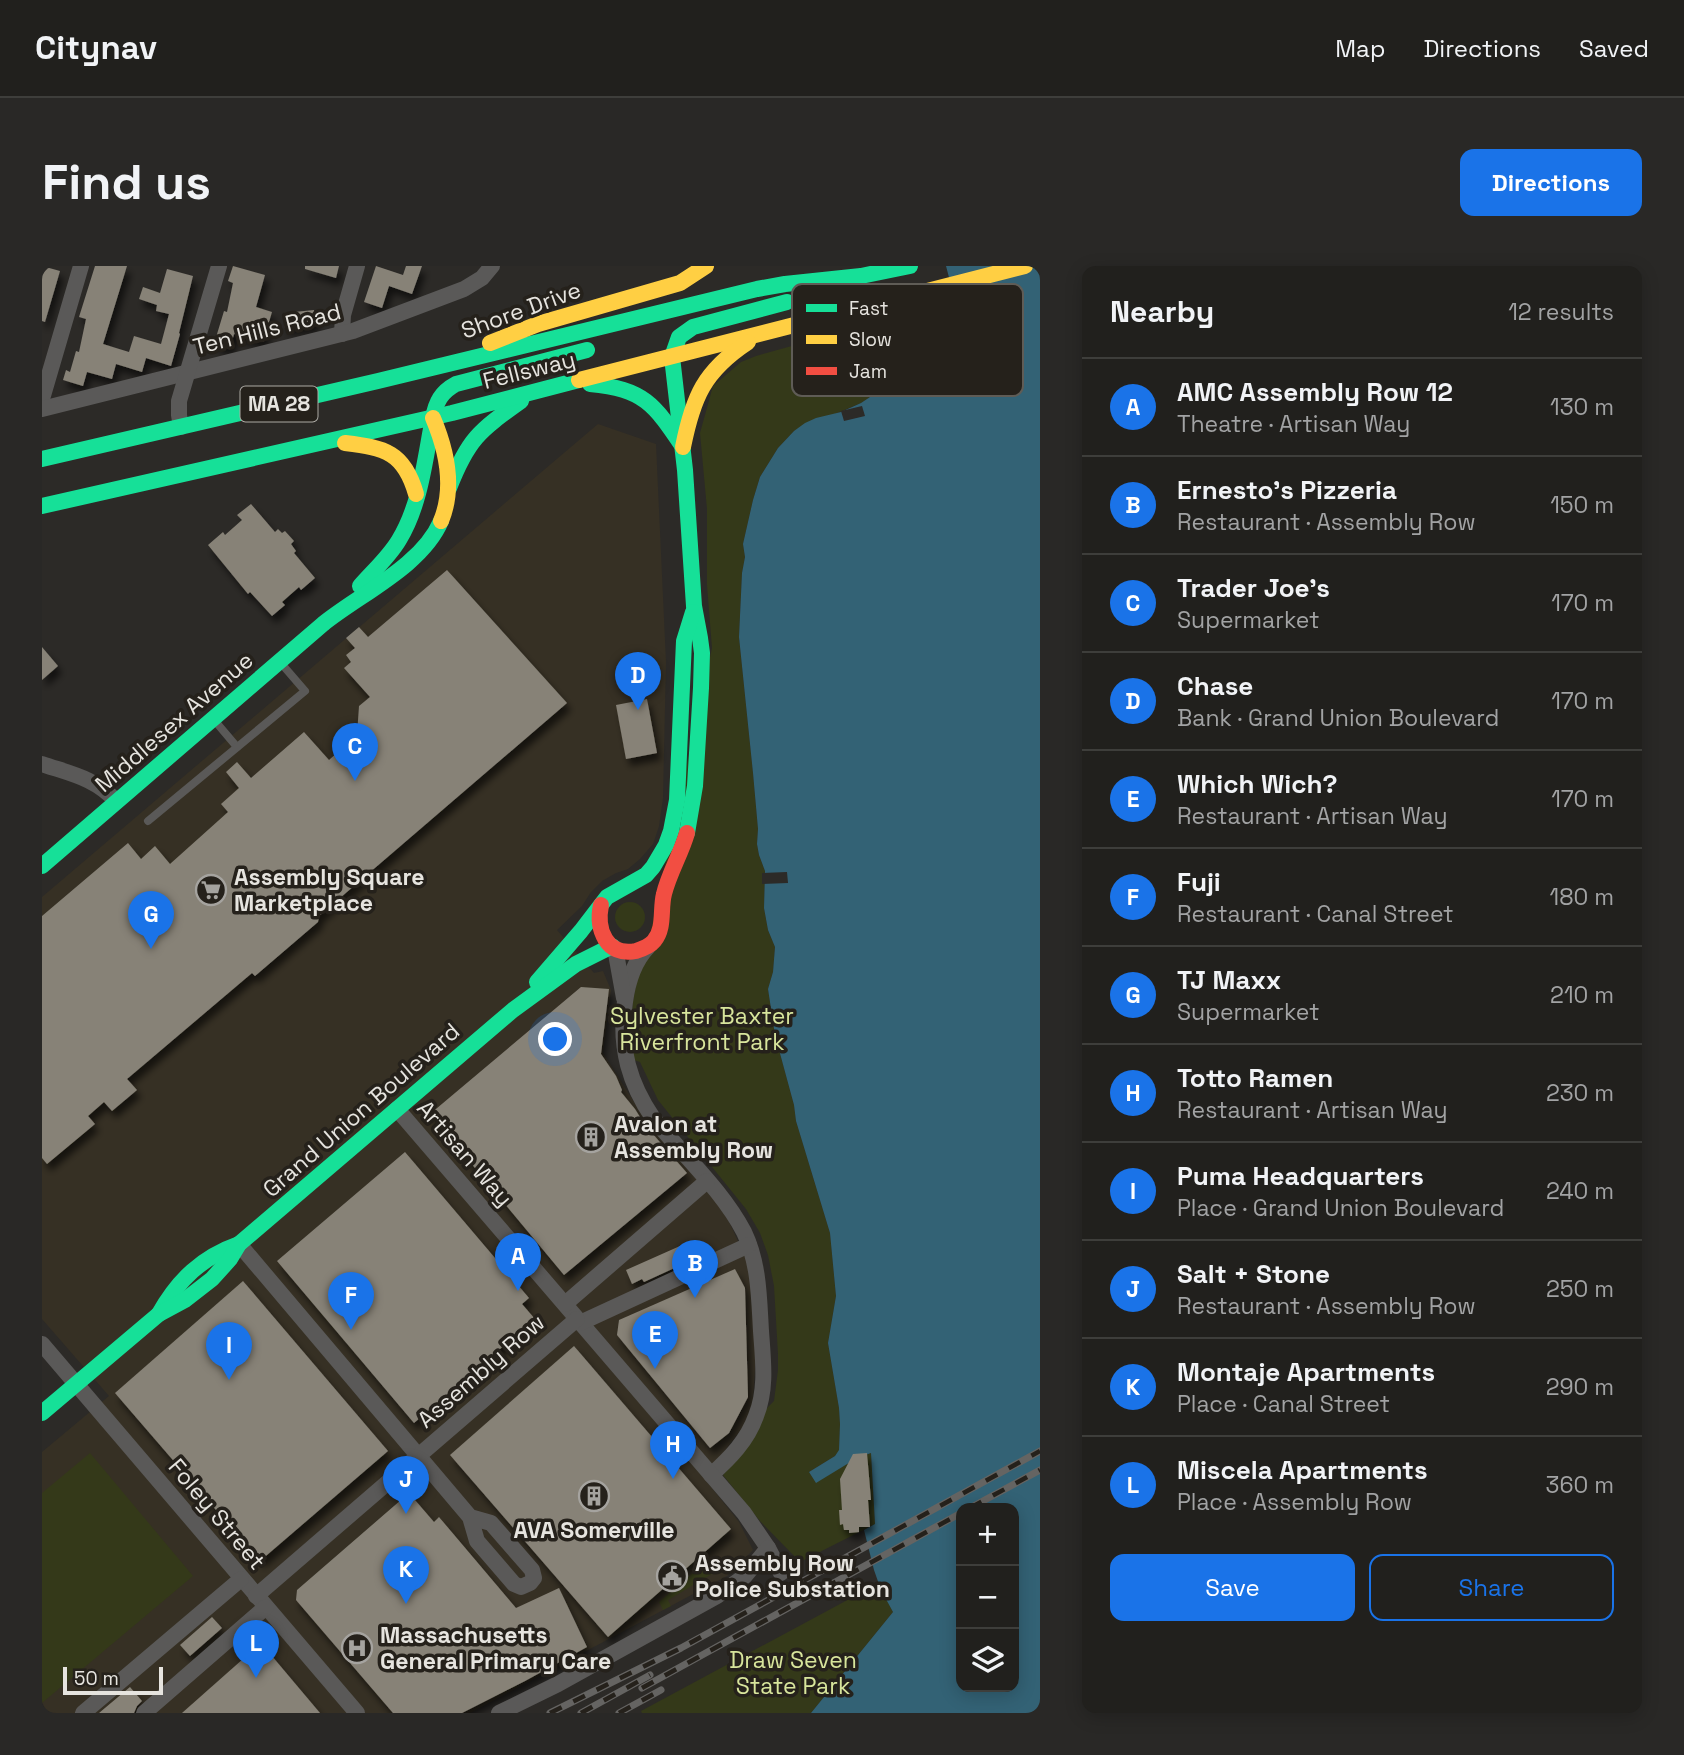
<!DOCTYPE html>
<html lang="en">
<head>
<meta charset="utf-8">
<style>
  body { margin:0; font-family:"Space Grotesk",sans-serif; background:#292826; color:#f1f3f6 }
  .controls { position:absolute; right:21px; bottom:21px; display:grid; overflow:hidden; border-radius:14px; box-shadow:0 4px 18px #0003 }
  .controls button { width:63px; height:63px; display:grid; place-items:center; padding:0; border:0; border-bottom:2px solid #3e3e3b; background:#21201d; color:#f1f3f6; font:35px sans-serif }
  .scale { position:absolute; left:21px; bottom:18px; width:100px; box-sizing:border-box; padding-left:7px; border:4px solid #e6e4df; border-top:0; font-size:19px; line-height:24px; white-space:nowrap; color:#e6e4df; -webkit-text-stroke:5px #25211b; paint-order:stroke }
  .you { position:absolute; left:514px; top:774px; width:24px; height:24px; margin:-18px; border:5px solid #fff; border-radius:50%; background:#1a73e8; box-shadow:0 0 0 10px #1a73e833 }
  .badge { display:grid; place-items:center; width:46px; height:46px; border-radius:50%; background:#1a73e8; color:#fff; font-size:23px; font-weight:700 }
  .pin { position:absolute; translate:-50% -58px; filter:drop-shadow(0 2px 4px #0008) }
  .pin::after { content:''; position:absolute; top:37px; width:24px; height:21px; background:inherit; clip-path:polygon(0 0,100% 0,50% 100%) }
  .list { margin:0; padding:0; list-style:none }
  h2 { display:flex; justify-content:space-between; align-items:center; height:91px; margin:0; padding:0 28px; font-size:30px }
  h2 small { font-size:23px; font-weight:400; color:#a2a3a4 }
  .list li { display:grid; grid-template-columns:46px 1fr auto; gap:21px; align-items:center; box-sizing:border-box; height:98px; padding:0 28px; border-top:2px solid #3e3e3b }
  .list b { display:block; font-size:26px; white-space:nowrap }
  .list p { margin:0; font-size:23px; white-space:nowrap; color:#a2a3a4 }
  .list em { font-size:23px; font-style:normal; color:#a2a3a4 }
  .actions { display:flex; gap:14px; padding:21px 28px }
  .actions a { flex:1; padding:16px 0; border:2px solid #1a73e8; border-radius:14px; text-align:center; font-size:24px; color:#1a73e8 }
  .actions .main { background:#1a73e8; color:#fff }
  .icon { flex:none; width:38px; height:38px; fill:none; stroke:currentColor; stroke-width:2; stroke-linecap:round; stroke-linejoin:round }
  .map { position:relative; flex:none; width:998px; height:1447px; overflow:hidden; border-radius:14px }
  header { display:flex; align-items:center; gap:42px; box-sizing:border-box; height:98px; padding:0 35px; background:#21201d; border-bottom:2px solid #3e3e3b }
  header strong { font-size:33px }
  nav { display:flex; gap:38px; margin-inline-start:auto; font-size:24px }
  .intro { display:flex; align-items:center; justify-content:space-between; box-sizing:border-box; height:168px; padding:0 42px }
  h1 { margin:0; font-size:49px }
  .button { padding:18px 32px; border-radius:14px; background:#1a73e8; color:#fff; font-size:24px; font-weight:700 }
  main { display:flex; gap:42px; padding:0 42px }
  aside { flex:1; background:#21201d; border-radius:14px; box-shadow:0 4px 18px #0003 }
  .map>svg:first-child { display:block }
  .built { fill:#363024 }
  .green { fill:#343919 }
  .water { fill:#336275; fill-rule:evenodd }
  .pier { fill:#2c2a27 }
  .building { fill:#878277; filter:url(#shadow) }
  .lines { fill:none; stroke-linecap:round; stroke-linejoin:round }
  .lane { stroke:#5a5958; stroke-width:8 }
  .street { stroke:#5a5958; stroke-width:16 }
  .fast { stroke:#16e098; stroke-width:16 }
  .slow { stroke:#ffcf43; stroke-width:16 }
  .jam { stroke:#f24e42; stroke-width:16 }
  .rail-casing { stroke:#656462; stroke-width:7 }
  .rail { stroke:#25211b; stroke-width:4.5; stroke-dasharray:13; stroke-linecap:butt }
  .labels { text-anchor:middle; stroke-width:7; stroke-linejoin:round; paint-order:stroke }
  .shield { fill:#25211b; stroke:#acaaa4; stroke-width:2 }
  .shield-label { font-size:21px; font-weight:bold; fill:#e6e4df }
  .street-label { font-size:23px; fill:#e6e4df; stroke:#25211b }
  .poi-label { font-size:23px; font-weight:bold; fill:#e6e4df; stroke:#25211b; text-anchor:start }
  .park-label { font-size:23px; fill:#d8e59c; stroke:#25211b }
  .key { fill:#25211b; stroke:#5f5c56; stroke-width:2 }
  .key-label { font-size:19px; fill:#e6e4df }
</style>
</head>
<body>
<header>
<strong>Citynav</strong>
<nav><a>Map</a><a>Directions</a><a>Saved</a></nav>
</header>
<div class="intro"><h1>Find us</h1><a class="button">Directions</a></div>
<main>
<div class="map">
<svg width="998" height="1447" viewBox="0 0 998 1447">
  <defs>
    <filter id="shadow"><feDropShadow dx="4" dy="7" stdDeviation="3.5" flood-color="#0009"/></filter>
  </defs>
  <rect width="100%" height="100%" fill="#2c2a27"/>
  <polygon class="built" points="556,158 614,178 624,396 621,532 617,560 611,578 598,593 586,603 574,607 560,615 549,626 540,640 515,664 552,707 561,705 569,724 561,787 592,836 643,896 683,947 706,997 715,1070 710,1149 662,1212 697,1256 711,1284 685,1310 428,1447 0,1447 0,1186 67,1130 0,1053 0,631"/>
  <g class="green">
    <path d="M 914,38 L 911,50 L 897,64 L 880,71 L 852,78 L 840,87 L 838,92 L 838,118 L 836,123 L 831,129 L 819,137 L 752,165 L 736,182 L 718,211 L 711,234 L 701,278 L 703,291 L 700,307 L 697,371 L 711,507 L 716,563 L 715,578 L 717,589 L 723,605 L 722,642 L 726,664 L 733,681 L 731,706 L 726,723 L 733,769 L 752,839 L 754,855 L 788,967 L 794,1030 L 786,1077 L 797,1142 L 798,1158 L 797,1185 L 793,1190 L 767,1206 L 774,1216 L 815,1192 L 829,1187 L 833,1258 L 758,1296 L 718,1255 L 681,1209 L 699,1189 L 723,1144 L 732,1135 L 736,1104 L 736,1088 L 732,1020 L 726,989 L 718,967 L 704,943 L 616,834 L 598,796 L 592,794 C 587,759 589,724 603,692 L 670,382 L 665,319 L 665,243 L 658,167 L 671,120 L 699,96 L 714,90 L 793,68 Z"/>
    <circle cx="588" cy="651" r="15"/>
    <polygon points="48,1187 151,1310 0,1437 0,1227"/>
    <polygon points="667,1293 676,1303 675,1305 626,1334 629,1340 621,1344 617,1336"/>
    <polygon points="837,1317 851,1346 769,1447 600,1447 599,1445"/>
  </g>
  <path class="water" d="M 904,0 L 998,0 L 998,1447 L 769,1447 L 851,1346 L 839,1324 L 832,1304 L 822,1264 L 833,1258 L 829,1187 L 815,1192 L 774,1217 L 767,1206 L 793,1190 L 797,1184 L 798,1158 L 797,1142 L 786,1077 L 794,1030 L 788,967 L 754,855 L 752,839 L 733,769 L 726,723 L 731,706 L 733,681 L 726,664 L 722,642 L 723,605 L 717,589 L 715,578 L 716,563 L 711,507 L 697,371 L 700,307 L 703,291 L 701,278 L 711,234 L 718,211 L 736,182 L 752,165 L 763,157 L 774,152 L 799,146 L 819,137 L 831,129 L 836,123 L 838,118 L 838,92 L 843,84 L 852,78 L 889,68 L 908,54 L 912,49 L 914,38 ZM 919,1242 L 972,1242 L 972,1421 L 919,1421 Z"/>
  <g class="pier">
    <polygon points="820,140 823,150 802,155 799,145"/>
    <polygon points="745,606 746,617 720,618 720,607"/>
  </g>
  <g class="building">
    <polygon points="0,0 18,5 3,56 0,55"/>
    <polygon points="53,0 85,0 61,78 87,86 92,70 119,78 127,48 114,45 115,39 97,33 101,21 118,27 125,3 151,10 137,67 138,68 129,100 104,92 100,106 74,98 70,113 45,106 41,120 21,114 24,104 28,106 34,85 37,86 44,53 37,51"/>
    <polygon points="191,0 223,9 214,41 230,46 221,76 192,68 188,83 172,78 182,45 185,46 191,17 186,15"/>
    <polygon points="263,0 297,0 294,12 263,3"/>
    <polygon points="334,0 361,9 364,0 380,0 370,28 347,20 340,42 322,36"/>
    <polygon points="272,44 273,59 243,62 242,47"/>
    <polygon points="209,238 233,266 236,263 240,267 243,265 252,275 249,278 254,285 252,287 273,312 259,324 257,321 240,336 243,339 230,350 208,326 206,328 166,279 181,266 183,269 200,254 195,249"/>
    <polygon points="405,304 525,437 277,650 276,656 213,710 210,707 85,813 95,824 70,845 62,836 46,850 53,858 5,898 0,892 0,650 86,577 99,593 113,580 128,598 186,546 179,538 197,522 184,506 195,496 209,512 262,466 287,494 315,469 317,440 328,431 302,402 309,396 304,389 313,382 304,372 317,361 326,371"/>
    <polygon points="0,381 16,400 0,414"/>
    <polygon points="605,433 615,487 584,493 574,439"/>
    <polygon points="539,721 567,723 559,788 574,810 580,824 579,826 593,843 603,859 645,907 522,1009 388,848"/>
    <polygon points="363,886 487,1032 480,1038 493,1053 372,1157 235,995"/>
    <polygon points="647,976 653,990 638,996 639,999 602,1016 600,1013 590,1018 584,1004"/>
    <polygon points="693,1003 703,1022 706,1131 687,1167 668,1182 575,1069 577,1054"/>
    <polygon points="201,1015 346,1185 218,1295 73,1127"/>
    <polygon points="532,1080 689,1263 566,1371 408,1189"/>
    <polygon points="825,1187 829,1234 826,1234 828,1261 817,1261 817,1266 807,1267 807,1264 802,1264 801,1258 798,1259 797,1244 800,1244 798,1213 811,1188"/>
    <polygon points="367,1227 392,1256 397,1251 474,1342 517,1322 545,1381 483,1415 420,1447 351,1447 254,1334 255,1324"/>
    <polygon points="170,1351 180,1362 148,1390 138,1379"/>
    <polygon points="219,1377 278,1447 140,1447"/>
    <polygon points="88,1421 100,1435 95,1440 92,1447 57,1447"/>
  </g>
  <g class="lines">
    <g class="lane">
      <polyline points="173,455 195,481"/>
      <polyline points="106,555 263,425 238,396"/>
    </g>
    <g class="street">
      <polyline points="300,68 301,49 315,0"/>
      <polyline points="0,133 39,0"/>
      <polyline points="0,143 311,65 422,23 440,12 450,0"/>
      <polyline points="139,161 137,149 137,135 177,0"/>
      <path d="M 0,498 C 29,508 53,512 74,535"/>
      <path d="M 606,681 C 580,708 577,763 586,799 C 591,818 600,836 611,852 C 641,889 680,924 702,966 C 717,997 717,1031 719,1065 C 721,1094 725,1123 714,1150 C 705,1175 688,1192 669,1209"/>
      <polyline points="573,682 582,732"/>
      <polyline points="355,843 702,1247 726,1282 739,1307"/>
      <polyline points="197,978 428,1251 435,1275 472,1318 479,1321 488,1317 492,1312 490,1304 449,1257 428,1251"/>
      <polyline points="523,1038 665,915"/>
      <polyline points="538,1057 707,979"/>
      <polyline points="0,1078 315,1447"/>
      <polyline points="214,1330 535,1053"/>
      <polyline points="41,1447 199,1313"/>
      <polyline points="102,1447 224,1341"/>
      <polyline points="457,1447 516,1418 675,1330 703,1310 726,1282"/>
    </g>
    <g class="fast">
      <polyline points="630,91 643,204 652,340 658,372 660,387 659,422 653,520 645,567"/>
      <polyline points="630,91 637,71 651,61 745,36"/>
      <path d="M 548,118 C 602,123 612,138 641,181"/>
      <path d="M 391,152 C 394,136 399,126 414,118 L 545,84"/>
      <polyline points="0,193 336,115 715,23 743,18 819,10 868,0"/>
      <path d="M 407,222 C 426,173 437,165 479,135"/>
      <polyline points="0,240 410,147 537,114"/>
      <path d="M 318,320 C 331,305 347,291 357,274 C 379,238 383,192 391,152"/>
      <path d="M 0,600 L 281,358 C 318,328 380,300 399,255"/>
      <polyline points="495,716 539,665 565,631 604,609 611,601 624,579 629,565 635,534 642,375 651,346"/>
      <path d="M 117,1048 C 136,1014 160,991 197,978"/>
      <polyline points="0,1147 117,1048 143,1034 170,1013 188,993 197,978 471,744 534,698 570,680"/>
    </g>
    <g class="slow">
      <polyline points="448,77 496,58 638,17 664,0"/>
      <polyline points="537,114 983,0"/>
      <path d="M 391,152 C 405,185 413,221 399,255"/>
      <path d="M 303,177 C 343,182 362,186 374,228"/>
      <path d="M 641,181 C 651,131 662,105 706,76"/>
    </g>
    <path class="jam" d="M 559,639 C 554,663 564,691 594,685 C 600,683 608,680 612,675 C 623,662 618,643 622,628 C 627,607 639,588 645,567"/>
    <g class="rail-casing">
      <g id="rail">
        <polyline points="928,1242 998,1204"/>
        <polyline points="600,1422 919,1247"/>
        <polyline points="508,1447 639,1382 998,1185"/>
        <polyline points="539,1447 608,1409"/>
        <polyline points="577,1447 619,1424"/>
      </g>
    </g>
    <use href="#rail" class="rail"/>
  </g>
  <defs>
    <g id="supermarket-ring" transform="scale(1.575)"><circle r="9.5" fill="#25211b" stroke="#a5a39f" stroke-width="1.5"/><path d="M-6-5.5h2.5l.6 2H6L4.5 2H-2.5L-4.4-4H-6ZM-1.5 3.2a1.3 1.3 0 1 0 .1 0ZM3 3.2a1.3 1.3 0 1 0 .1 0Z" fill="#a5a39f"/></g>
    <g id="building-ring" transform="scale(1.575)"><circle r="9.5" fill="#25211b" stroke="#a5a39f" stroke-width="1.5"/><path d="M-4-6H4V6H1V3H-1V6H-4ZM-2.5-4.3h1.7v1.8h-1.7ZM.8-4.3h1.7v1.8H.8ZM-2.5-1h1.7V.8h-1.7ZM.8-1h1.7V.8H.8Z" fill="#a5a39f"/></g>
    <g id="civic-ring" transform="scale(1.575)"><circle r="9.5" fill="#25211b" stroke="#a5a39f" stroke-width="1.5"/><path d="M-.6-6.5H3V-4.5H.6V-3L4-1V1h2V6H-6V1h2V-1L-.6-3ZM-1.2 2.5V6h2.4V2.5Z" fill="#a5a39f"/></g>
    <g id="hospital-ring" transform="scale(1.575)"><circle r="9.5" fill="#25211b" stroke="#a5a39f" stroke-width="1.5"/><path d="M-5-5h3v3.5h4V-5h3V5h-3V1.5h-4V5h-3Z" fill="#a5a39f"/></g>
  </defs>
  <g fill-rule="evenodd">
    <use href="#supermarket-ring" x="169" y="624"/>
    <use href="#building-ring" x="549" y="871"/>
    <use href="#building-ring" x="552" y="1230"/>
    <use href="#civic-ring" x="630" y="1310"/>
    <use href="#hospital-ring" x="315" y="1382"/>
  </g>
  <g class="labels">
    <rect class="shield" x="198.5" y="120.5" width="77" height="35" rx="5"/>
    <g class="shield-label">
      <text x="237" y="145">MA 28</text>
    </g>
    <g class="street-label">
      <text transform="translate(479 44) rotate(-20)" y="8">Shore Drive</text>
      <text transform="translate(225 63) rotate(-14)" y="8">Ten Hills Road</text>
      <text transform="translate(487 104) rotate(-14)" y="8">Fellsway</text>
      <text transform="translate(132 456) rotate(-41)" y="8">Middlesex Avenue</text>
      <text transform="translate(319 844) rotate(-41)" y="8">Grand Union Boulevard</text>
      <text transform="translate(423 887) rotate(49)" y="8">Artisan Way</text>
      <text transform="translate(439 1105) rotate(-41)" y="8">Assembly Row</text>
      <text transform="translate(175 1248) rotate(50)" y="8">Foley Street</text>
    </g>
    <g class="poi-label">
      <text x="192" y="619">Assembly Square<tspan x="192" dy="26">Marketplace</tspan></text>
      <text x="572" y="866">Avalon at<tspan x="572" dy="26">Assembly Row</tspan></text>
      <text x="552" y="1272" text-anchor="middle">AVA Somerville</text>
      <text x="653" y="1305">Assembly Row<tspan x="653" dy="26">Police Substation</tspan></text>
      <text x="338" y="1377">Massachusetts<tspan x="338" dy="26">General Primary Care</tspan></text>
    </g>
    <g class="park-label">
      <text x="660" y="758">Sylvester Baxter<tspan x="660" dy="26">Riverfront Park</tspan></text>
      <text x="751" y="1402">Draw Seven<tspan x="751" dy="26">State Park</tspan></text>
    </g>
  </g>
  <rect x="750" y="18" width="231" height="112" rx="10" class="key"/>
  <rect x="764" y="38" width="31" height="8" fill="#16e098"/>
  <rect x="764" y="69" width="31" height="9" fill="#ffcf43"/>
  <rect x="764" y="101" width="31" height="8" fill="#f24e42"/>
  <g class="key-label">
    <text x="807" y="49">Fast</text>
    <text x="807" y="80">Slow</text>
    <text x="807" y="112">Jam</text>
  </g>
</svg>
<div class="controls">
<button>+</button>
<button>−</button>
<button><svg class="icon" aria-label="layers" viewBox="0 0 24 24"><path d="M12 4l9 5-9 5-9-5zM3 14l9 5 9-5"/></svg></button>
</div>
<div class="scale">50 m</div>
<div class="you"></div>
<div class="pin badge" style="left:476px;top:1025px">A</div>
<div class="pin badge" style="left:653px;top:1032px">B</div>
<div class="pin badge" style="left:313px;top:515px">C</div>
<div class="pin badge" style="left:596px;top:444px">D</div>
<div class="pin badge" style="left:613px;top:1103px">E</div>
<div class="pin badge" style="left:309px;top:1064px">F</div>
<div class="pin badge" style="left:109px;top:683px">G</div>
<div class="pin badge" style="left:631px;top:1213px">H</div>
<div class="pin badge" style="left:187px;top:1114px">I</div>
<div class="pin badge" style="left:364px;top:1248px">J</div>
<div class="pin badge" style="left:364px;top:1338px">K</div>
<div class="pin badge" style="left:214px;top:1412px">L</div>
</div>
<aside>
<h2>Nearby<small>12 results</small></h2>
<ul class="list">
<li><span class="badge">A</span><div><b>AMC Assembly Row 12</b><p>Theatre · Artisan Way</p></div><em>130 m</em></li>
<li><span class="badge">B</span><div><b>Ernesto's Pizzeria</b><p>Restaurant · Assembly Row</p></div><em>150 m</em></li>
<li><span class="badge">C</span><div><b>Trader Joe's</b><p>Supermarket</p></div><em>170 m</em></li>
<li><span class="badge">D</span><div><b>Chase</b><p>Bank · Grand Union Boulevard</p></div><em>170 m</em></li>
<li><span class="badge">E</span><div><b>Which Wich?</b><p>Restaurant · Artisan Way</p></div><em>170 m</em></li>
<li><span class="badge">F</span><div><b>Fuji</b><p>Restaurant · Canal Street</p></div><em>180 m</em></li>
<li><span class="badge">G</span><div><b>TJ Maxx</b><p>Supermarket</p></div><em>210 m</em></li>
<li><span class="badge">H</span><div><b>Totto Ramen</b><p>Restaurant · Artisan Way</p></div><em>230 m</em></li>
<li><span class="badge">I</span><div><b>Puma Headquarters</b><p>Place · Grand Union Boulevard</p></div><em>240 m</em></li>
<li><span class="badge">J</span><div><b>Salt + Stone</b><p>Restaurant · Assembly Row</p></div><em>250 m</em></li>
<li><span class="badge">K</span><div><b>Montaje Apartments</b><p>Place · Canal Street</p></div><em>290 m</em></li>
<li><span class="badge">L</span><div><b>Miscela Apartments</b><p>Place · Assembly Row</p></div><em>360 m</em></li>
</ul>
<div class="actions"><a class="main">Save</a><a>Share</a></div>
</aside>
</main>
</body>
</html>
